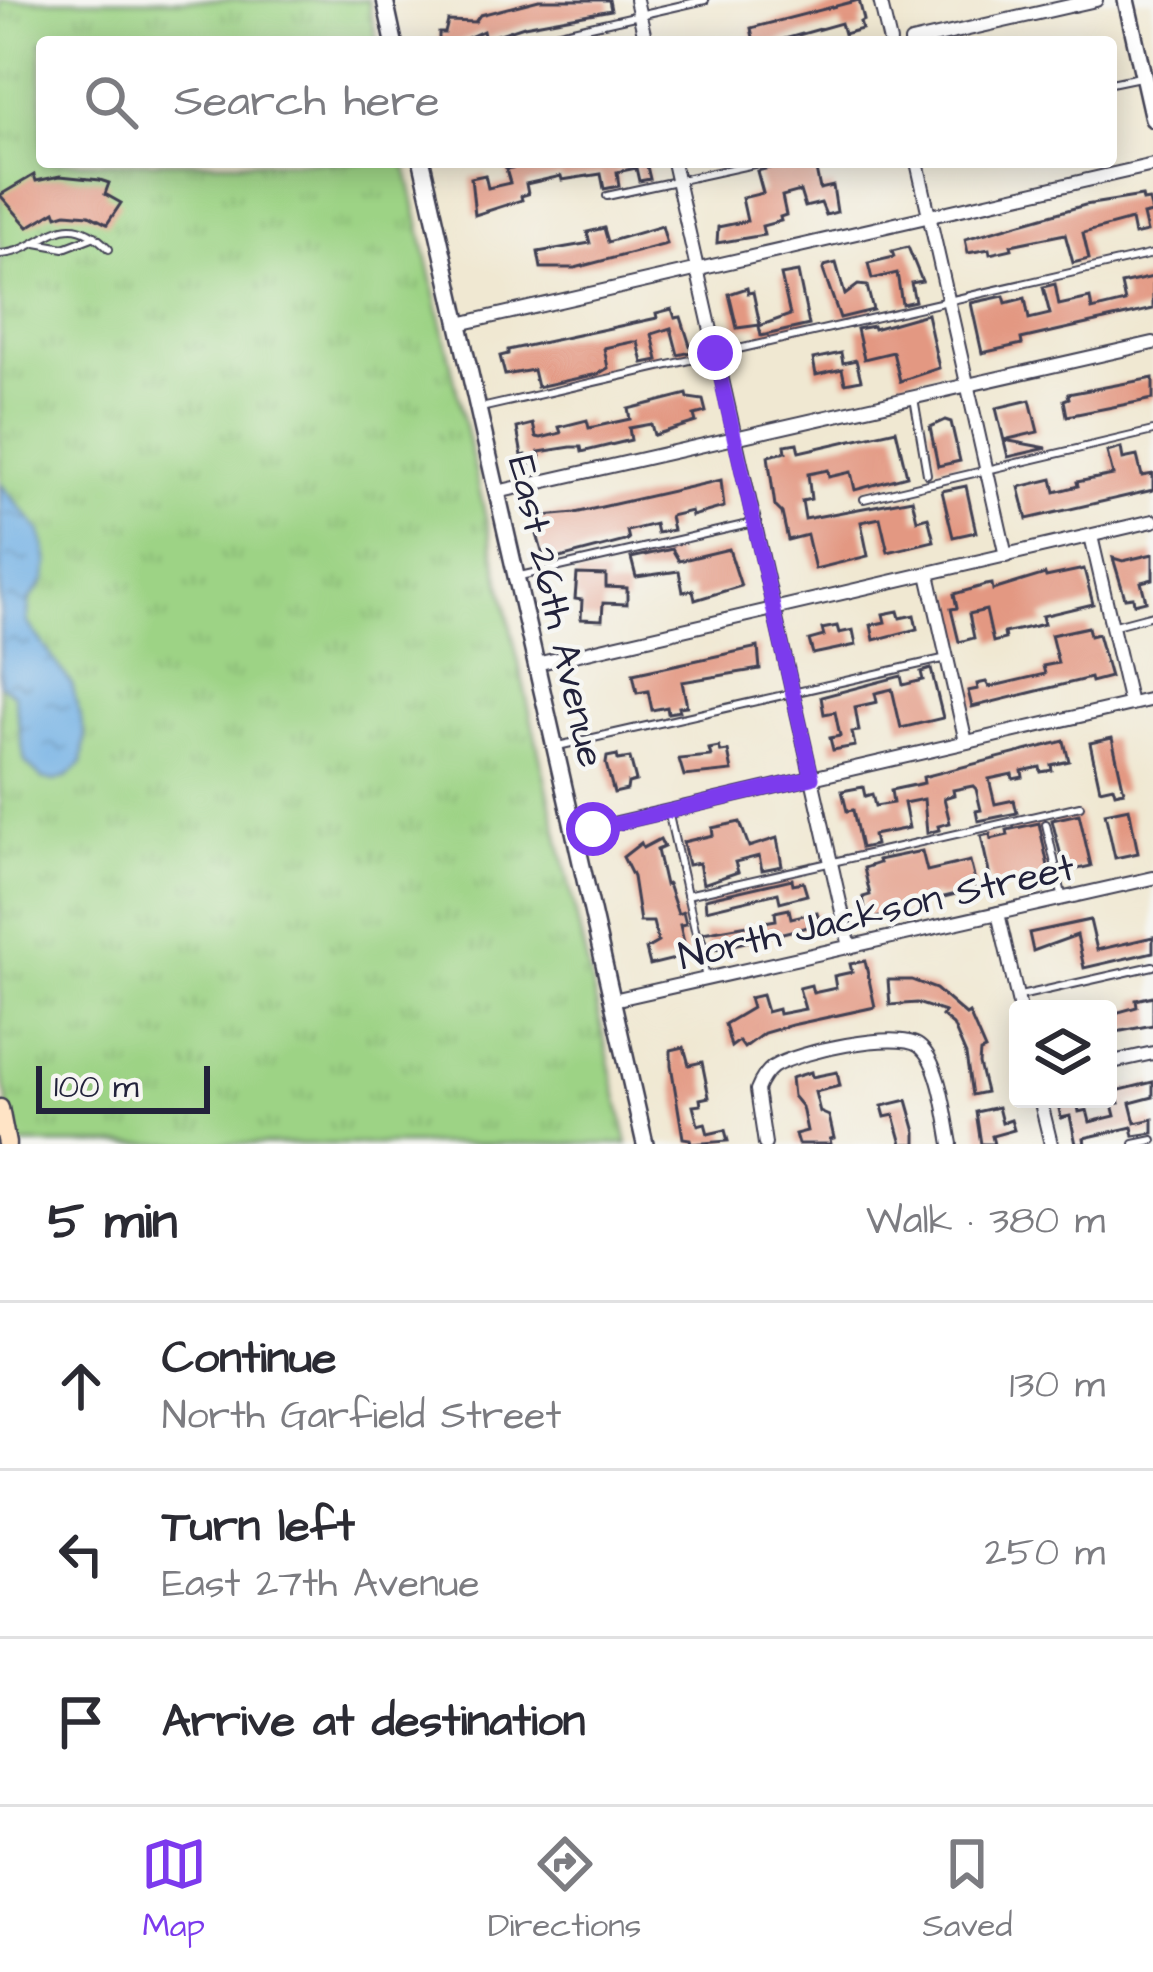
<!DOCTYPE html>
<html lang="en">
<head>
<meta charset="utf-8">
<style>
  body { margin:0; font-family:"Architects Daughter",sans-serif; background:#f7f7f7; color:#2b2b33 }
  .controls { position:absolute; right:36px; bottom:36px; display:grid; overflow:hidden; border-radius:12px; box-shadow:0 6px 30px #0003 }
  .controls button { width:108px; height:108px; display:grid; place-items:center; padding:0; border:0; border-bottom:3px solid #e1e1e2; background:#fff; color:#2b2b33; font:60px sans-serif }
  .scale { position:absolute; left:36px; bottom:30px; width:174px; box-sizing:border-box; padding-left:12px; border:6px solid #22223b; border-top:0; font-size:33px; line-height:42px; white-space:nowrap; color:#22223b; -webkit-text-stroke:9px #f6f6f2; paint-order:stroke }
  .stop { position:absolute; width:36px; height:36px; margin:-27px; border:9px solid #7c3aed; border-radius:50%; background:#fff }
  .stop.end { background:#7c3aed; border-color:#fff; box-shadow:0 3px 12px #0008 }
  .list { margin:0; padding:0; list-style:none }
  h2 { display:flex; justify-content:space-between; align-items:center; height:156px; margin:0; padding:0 48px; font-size:51px }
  h2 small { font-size:39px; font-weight:400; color:#7c7c81 }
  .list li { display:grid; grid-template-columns:78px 1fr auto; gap:36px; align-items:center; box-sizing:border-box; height:168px; padding:0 48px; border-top:3px solid #e1e1e2 }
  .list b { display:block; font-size:45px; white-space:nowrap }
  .list p { margin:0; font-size:39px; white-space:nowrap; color:#7c7c81 }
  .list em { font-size:39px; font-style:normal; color:#7c7c81 }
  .icon { flex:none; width:66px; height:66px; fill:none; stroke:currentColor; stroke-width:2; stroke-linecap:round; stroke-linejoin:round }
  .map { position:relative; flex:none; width:1153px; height:1144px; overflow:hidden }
  .search { position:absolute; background:#fff; box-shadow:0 6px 30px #0003; left:36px; right:36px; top:36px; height:132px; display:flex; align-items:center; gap:30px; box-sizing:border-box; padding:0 42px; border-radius:12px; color:#7c7c81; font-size:45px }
  .sheet { height:660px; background:#fff }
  nav { display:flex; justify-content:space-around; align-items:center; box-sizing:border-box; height:168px; border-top:3px solid #e1e1e2; background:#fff; font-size:33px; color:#7c7c81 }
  nav a { display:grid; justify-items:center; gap:6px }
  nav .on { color:#7c3aed }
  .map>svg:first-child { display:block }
  .grass { fill:url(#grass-tufts); stroke:#607a60; stroke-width:3 }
  .water { fill:url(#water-ripples); stroke:#4a6990; stroke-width:3 }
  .building { fill:#e39882 }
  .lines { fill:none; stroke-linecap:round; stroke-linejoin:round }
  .service-casing { stroke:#414052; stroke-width:10 }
  .minor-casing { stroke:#414052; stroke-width:16 }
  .tertiary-casing { stroke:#414052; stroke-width:20 }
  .secondary-casing { stroke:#414052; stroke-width:21 }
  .service { stroke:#fff; stroke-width:6 }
  .minor { stroke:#fff; stroke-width:12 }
  .tertiary { stroke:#fff; stroke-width:15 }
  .secondary { stroke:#ffe4c6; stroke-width:16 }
  .route { stroke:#7c3aed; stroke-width:15 }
  .labels { text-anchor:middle; stroke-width:9; stroke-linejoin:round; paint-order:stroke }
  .street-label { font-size:39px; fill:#22223b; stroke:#f6f6f2 }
</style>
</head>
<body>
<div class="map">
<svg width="1153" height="1144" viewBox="0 0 1153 1144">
  <defs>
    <pattern id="grass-tufts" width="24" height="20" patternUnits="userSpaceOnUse" patternTransform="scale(3)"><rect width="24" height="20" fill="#9dd385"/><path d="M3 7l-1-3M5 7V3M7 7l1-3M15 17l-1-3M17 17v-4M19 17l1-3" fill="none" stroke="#87b574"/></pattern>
    <pattern id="water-ripples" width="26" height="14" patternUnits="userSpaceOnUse" patternTransform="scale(3)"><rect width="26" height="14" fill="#72b0e4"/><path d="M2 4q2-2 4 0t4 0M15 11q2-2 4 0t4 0" fill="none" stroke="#5d8fba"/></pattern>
  </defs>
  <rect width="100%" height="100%" fill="#f6f6f2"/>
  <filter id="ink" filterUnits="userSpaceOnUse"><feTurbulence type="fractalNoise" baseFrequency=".00833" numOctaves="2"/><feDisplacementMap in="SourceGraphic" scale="24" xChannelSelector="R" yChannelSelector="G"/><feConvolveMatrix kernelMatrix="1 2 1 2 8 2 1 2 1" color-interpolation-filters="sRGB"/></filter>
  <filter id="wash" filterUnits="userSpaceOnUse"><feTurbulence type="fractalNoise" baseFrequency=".004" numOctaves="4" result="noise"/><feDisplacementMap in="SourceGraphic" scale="48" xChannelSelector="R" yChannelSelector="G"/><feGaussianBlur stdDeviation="2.7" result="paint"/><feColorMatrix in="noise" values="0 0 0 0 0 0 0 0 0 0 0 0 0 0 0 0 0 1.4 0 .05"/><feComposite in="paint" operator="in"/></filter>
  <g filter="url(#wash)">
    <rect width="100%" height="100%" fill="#f0e8d2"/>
    <polygon class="grass" points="0,0 368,0 377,42 42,42 42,162 405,162 628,1144 16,1144 0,1065"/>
    <polygon class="water" points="0,483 40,531 45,547 48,564 44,581 30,599 27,622 72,685 85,736 82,763 68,776 56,781 43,779 25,762 14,694 0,684"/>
    <g id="blocks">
      <g class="building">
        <polygon points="539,0 609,0 611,10 524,26 485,39 483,31 458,42 439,42 439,33 445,33 448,21 475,22 480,15"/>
        <polygon points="859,0 864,20 860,22 862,29 844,34 841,23 774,42 754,42 751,28"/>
        <polygon points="540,162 546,166 562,162 646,162 650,179 639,181 636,168 617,172 619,186 604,189 601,174 562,180 561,176 526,184 528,194 521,196 522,200 475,215 471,178 485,175 488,188 510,183 506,169"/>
        <polygon points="794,162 835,162 836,166 816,170 820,189 833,186 837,212 826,215 821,203 805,207 800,191 782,196 786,215 780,217 781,221 762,226 764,235 717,243 718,227 747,221 742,198 763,193 757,171"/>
        <polygon points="34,175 36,181 60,176 100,180 109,183 105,194 121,203 107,224 89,215 66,213 57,216 55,211 28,227 0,195"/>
        <polygon points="1142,196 1143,201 1149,200 1152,213 1143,215 1147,232 1134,235 1131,220 1083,233 1089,259 1073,263 1065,234 1011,245 1012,249 990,254 989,249 968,253 965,239 1085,205"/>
        <polygon points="662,226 667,244 575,268 541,268 538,252 590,243 587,232 604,228 608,242"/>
        <polygon points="908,247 922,281 911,283 915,301 902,304 897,273 872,279 868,263 894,257 892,251"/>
        <polygon points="836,263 845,295 858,285 867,286 873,310 840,318 823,270 824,266"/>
        <polygon points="798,272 809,325 761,336 759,326 790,315 781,275"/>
        <polygon points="1153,277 1153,309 1021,339 1022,344 982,353 971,303 1004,296 1006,303 1025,298 1029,319 1050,314 1043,287 1055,284 1059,305 1090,298 1092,310 1125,302 1121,284"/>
        <polygon points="747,288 748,293 753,292 760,325 737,328 729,294"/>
        <polygon points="672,309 675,318 681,317 692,352 678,355 671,328 652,334 658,360 643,363 638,342 632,342 604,348 608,368 598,374 537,387 533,370 505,375 500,356 508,354 508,350 657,318 656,313"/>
        <polygon points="927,314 939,368 900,381 893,352 864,359 857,329 873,326 874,329"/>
        <polygon points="841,353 843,363 856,360 861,380 845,383 842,369 816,375 813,359"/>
        <polygon points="1153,378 1153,399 1067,416 1064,400 1069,398 1068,394"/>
        <polygon points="687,394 688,398 703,400 706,412 694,415 696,422 654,435 651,424 629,428 631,440 582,452 581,447 571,447 539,452 541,462 528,465 526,455 522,456 517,428 533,424 536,437 541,438 561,433 559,427 587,420 589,428 630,419 628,409"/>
        <polygon points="1030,400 1038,432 1004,440 1047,448 1008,457 996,408"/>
        <polygon points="945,420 951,422 960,461 938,466 930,427"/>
        <polygon points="896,430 907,476 855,490 851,472 829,477 828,470 808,474 811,499 802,501 805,519 912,499 917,520 928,517 934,541 888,552 880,518 861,522 868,556 815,569 807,535 788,540 782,513 775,506 768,456 786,452 785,445 797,443 799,452"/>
        <polygon points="1121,448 1123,459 1137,456 1142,476 1153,474 1153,490 1027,519 1019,487 1052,479 1055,492 1078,486 1077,482 1113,475 1107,452"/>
        <polygon points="721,480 724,507 692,516 691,511 670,516 673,530 657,533 655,524 627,531 629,540 545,562 532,517 575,513"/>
        <polygon points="966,486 976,532 953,537 942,491"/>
        <polygon points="672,549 679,561 729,549 741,586 695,600 693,590 683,592 679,571 636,577 631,558"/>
        <polygon points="1153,554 1153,579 1141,582 1146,601 1134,604 1133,597 1125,598 1113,558 1123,561"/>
        <polygon points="1084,569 1093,604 1042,616 1044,624 1004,633 1005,639 993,642 986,610 969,614 974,638 959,642 951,609 957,608 954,594 986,585 992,584 993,590 1045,574 1046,577"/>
        <polygon points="577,574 606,575 606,587 627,588 627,604 603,603 602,620 581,619 582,600 575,599"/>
        <polygon points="898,611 900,618 914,615 917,629 874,640 871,625 885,622 883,614"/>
        <polygon points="837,626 839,633 853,630 856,645 813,654 809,640 824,636 822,629"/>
        <polygon points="1088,627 1090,636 1098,634 1110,677 1091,682 1090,678 972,707 968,691 978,689 977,684 986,682 989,687 1045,674 1043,666 1058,663 1051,635"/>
        <polygon points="758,647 760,669 682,682 687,706 679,707 680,711 668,713 667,707 652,710 648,691 637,693 633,674"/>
        <polygon points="931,669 943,718 901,728 892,689 875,693 877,702 855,707 859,731 852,732 855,746 833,750 830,738 840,736 835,712 824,714 821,697 901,676 903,685 923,680 921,672"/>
        <polygon points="1112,738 1124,791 1115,793 1113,786 1100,789 1090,743"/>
        <polygon points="1064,741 1069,761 1051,765 1052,770 1041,772 1040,767 1022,771 1023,777 1013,779 1012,774 989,779 995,804 1014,800 1017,813 978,821 976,811 981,810 976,789 973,786 953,790 954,795 944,798 950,823 938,826 939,830 927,833 924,799 904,803 909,828 873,835 875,845 861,848 853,810 847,811 842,791 863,787 865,796 872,794 875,806 893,803 891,790 924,783 923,777"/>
        <polygon points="719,747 721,752 728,751 732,771 684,776 679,759 711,756 709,749"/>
        <polygon points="617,755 618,760 630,758 636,781 628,783 627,790 614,793 606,764 607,757"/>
        <polygon points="1129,808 1138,853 1115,858 1105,813"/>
        <polygon points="1079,814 1091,866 1065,872 1052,820"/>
        <polygon points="740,822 749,847 777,838 782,866 762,870 759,856 735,862 738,872 703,884 699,863 688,865 683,842 713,835 712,828"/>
        <polygon points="1039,823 1050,876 992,886 981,836 990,834 991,839 1008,835 1007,830"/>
        <polygon points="660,839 664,847 657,850 665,885 668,884 678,914 683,912 686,924 680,925 687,956 650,965 646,949 658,942 653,922 640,922 633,877 623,857 641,843 643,848"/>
        <polygon points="922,851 927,871 970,861 977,889 936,899 935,895 894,910 894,914 867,920 863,897 870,895 864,868 879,863 878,860"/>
        <polygon points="792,879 793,884 803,882 807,895 780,902 778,893 706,910 705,899"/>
        <polygon points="789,909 791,918 817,912 820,924 708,951 703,933 776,920 775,912"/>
        <polygon points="1090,920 1097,950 1153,937 1153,952 1084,968 1077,935 1033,951 1029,933"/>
        <polygon points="865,961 875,1007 792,1025 764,1033 744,1048 739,1041 731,1047 725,1024 752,1008 749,998 762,995 767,1012 778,1009 779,1014 805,1009 799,988 811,985 813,993 836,988 834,976 852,972 850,964"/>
        <polygon points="888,980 912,980 936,989 966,1015 969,1013 985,1050 980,1052 979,1064 986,1092 972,1095 966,1055 953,1025 942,1016 945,1012 917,1003 890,1005"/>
        <polygon points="1153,996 1153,1025 1111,1033 1108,1015 1137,1007 1136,1000"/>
        <polygon points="684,1047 689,1065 702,1062 709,1097 700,1099 701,1105 693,1106 698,1125 705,1123 708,1134 725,1130 728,1141 691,1144 690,1139 683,1138 671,1065 671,1050"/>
        <polygon points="811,1072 812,1077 837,1072 840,1086 815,1092 820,1112 829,1116 834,1138 830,1139 831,1144 798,1144 795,1134 807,1131 802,1107 793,1096 791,1078"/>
        <polygon points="1153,1082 1153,1097 1130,1103 1135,1123 1153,1119 1153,1133 1134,1136 1132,1127 1084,1138 1085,1144 1076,1144 1070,1116 1061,1118 1058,1104 1077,1100 1079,1112 1087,1110 1090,1122 1115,1116 1112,1104 1119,1103 1116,1091"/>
        <polygon points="907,1100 916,1132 916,1144 902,1144 894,1115 885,1117 882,1106"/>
        <polygon points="998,1107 1002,1123 1011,1120 1014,1130 992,1136 994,1144 981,1144 976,1112"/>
      </g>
    </g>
  </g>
  <g filter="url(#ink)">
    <use href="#blocks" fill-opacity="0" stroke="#414052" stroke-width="3"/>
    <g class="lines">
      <g class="service-casing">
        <g id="service">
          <polyline points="520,42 705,0"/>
          <polyline points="1111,83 1140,77"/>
          <polyline points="607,196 763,162"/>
          <polyline points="36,243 64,248 95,236"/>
          <path d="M 0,254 C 46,252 61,200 109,249"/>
          <polyline points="914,398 927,474"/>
          <polyline points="481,408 1153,254"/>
          <polyline points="864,499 1153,431"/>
          <polyline points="520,576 753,523"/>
          <polyline points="1115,625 1153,615"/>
          <polyline points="558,746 947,658"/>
          <polyline points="668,811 706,978"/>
          <polyline points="1046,824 1062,895"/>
          <polyline points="687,895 1080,806"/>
          <polyline points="1020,996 1153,966"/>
          <polyline points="1134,1144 1153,1140"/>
        </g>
      </g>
      <g class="minor-casing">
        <g id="minor">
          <polyline points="636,0 646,42"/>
          <polyline points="880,0 890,42"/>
          <polyline points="911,42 1096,0"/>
          <polyline points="673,162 850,947"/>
          <polyline points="917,162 1006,556"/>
          <polyline points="459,324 1153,165"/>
          <polyline points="497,492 1153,343"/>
          <polyline points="1091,536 1130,704"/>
          <polyline points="928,574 966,742"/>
          <polyline points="536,664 1153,521"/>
          <polyline points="574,833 1153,699"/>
          <polyline points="998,913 1020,1009"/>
          <polyline points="613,1000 1153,878"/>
          <polyline points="1108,1063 1153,1053"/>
          <polyline points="1040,1099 1051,1144"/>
          <path d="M 765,1144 L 757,1090 C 761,1080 765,1073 773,1067 C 796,1052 897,1030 919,1046 C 940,1061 946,1119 951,1144"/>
        </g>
      </g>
      <g class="tertiary-casing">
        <g id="tertiary">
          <polyline points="385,0 394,42"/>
          <polyline points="1126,0 1153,119"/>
          <polyline points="422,162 645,1144"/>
        </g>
      </g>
      <g class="secondary-casing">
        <polyline id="secondary" points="0,1108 7,1144"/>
      </g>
      <use href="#service" class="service"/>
      <use href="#minor" class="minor"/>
      <use href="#tertiary" class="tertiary"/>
      <use href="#secondary" class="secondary"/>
    </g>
  </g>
  <g class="lines" filter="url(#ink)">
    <polyline class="route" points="593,829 812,778 715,353"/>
  </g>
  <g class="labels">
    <g class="street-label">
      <text transform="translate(558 611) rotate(77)" y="14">East 26th Avenue</text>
      <text transform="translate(876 910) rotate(-13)" y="14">North Jackson Street</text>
    </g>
  </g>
</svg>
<div class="controls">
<button><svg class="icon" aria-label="layers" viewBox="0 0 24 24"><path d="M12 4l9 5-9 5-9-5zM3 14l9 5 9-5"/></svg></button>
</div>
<div class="scale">100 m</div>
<div class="stop" style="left:593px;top:829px"></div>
<div class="stop end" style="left:715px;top:353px"></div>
<div class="search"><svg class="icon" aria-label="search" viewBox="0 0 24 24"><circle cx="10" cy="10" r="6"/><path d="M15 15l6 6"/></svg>Search here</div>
</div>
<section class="sheet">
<h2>5 min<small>Walk · 380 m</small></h2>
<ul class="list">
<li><svg class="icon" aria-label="ahead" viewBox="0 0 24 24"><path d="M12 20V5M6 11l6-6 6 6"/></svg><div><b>Continue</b><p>North Garfield Street</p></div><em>130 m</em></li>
<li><svg class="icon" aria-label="left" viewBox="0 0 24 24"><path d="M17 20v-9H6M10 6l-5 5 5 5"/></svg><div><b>Turn left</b><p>East 27th Avenue</p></div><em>250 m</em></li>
<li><svg class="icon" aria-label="arrive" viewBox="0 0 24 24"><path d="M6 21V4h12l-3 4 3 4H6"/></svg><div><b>Arrive at destination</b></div></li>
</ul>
</section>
<nav>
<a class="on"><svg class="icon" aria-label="map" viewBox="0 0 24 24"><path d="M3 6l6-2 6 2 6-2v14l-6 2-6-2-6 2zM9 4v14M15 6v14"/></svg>Map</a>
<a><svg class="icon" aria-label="directions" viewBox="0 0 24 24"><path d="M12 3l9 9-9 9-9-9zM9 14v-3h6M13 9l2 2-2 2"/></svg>Directions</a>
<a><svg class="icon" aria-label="saved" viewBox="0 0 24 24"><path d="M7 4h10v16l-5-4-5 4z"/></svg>Saved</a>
</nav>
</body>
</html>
